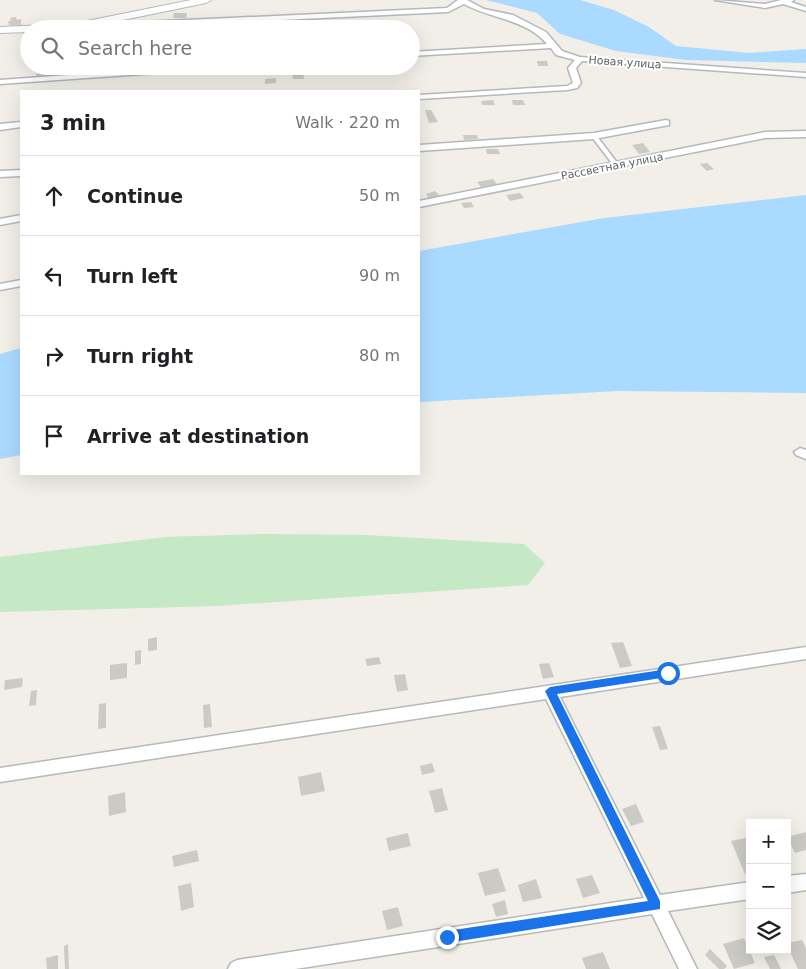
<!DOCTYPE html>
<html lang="en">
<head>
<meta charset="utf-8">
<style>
  body { margin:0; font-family:"DejaVu Sans",sans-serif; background:#f2f2f2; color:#202124 }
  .controls { position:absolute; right:15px; bottom:15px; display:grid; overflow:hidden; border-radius:0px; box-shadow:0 5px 20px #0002 }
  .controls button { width:45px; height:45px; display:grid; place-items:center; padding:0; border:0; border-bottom:1px solid #e0e0e0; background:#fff; color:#202124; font:25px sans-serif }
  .stop { position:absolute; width:15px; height:15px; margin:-11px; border:4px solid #1a73e8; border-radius:50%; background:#fff }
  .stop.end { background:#1a73e8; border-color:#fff; box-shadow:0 1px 5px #0008 }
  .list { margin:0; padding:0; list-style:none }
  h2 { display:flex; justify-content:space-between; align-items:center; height:65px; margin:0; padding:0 20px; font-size:21px }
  h2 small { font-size:16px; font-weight:400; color:#757577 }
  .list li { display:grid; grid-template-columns:32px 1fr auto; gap:15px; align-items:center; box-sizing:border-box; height:80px; padding:0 20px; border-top:1px solid #e0e0e0 }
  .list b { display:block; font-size:19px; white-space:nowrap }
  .list em { font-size:16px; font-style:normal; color:#757577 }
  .icon { flex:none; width:28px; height:28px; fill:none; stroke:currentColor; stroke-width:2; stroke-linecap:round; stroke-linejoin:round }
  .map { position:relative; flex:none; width:806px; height:969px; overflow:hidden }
  .search { position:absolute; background:#fff; box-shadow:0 5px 20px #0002; left:20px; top:20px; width:400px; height:55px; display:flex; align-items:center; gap:12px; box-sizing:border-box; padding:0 18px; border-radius:28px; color:#757577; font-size:19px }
  .panel { position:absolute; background:#fff; box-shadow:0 5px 20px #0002; left:20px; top:90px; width:400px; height:385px; border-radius:0px }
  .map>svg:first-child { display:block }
  .green { fill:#c5e8c5 }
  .water { fill:#aadaff }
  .building { fill:#cccac5 }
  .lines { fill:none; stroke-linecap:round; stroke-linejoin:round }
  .lane-casing { stroke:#b5b8bc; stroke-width:3 }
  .street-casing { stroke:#b5b8bc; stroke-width:3 }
  .secondary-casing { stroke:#b6babf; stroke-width:2 }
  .lane { fill:#fff; fill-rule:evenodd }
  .street { fill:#fff; fill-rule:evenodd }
  .secondary { fill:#fff; fill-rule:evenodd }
  .route { fill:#1a73e8 }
  .labels { text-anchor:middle; stroke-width:4; stroke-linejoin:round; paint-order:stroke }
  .far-street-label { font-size:11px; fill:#5f6368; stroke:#fff }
</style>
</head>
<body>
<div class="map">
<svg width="806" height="969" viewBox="0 0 806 969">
  <rect width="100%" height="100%" fill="#f1efe8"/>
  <polygon class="green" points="263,534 365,535 524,544 545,563 528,585 217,606 0,612 0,557 165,537"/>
  <g class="water">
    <polygon points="486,0 580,0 614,10 649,27 676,46 749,53 806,49 806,63 686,60 616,51 560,34 537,13"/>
    <polygon points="806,195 806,393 618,391 419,402 419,251 604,218"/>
    <polygon points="21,348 21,455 0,459 0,354"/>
  </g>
  <g class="building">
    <polygon points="174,13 187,13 186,18 173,18"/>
    <polygon points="16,17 17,20 21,19 21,24 24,26 21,27 18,21 20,26 9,25 8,21 11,21 10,18"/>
    <polygon points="537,61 547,61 548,66 538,66"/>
    <polygon points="37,71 50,71 49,76 36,77"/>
    <polygon points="303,72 304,79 293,79 292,73"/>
    <polygon points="276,78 276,83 265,84 265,79"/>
    <polygon points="493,100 495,105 482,105 481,101"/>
    <polygon points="512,100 523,100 525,105 513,105"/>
    <polygon points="425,110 431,110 438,122 429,123"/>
    <polygon points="463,135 477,135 478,139 464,140"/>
    <polygon points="643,143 650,152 639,154 632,145"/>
    <polygon points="486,149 498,149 500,154 487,154"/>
    <polygon points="707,163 714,169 707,171 700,164"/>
    <polygon points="493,179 497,184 481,187 477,182"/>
    <polygon points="435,191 440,196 429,199 426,194"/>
    <polygon points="520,193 524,198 510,201 506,195"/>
    <polygon points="471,202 474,207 464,208 461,203"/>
    <polygon points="157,637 157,650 148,651 148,639"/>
    <polygon points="623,642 632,666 620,668 611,643"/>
    <polygon points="141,650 141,664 135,665 135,651"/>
    <polygon points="379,657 381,664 367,666 365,659"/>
    <polygon points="127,663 127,678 110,680 110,665"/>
    <polygon points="549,663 554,677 543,679 539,664"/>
    <polygon points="405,674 408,690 397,692 394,675"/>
    <polygon points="23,678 22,687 4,690 5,680"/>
    <polygon points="37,690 36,705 29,706 31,691"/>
    <polygon points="106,703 106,728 98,729 99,704"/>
    <polygon points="210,704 212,727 204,728 203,705"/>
    <polygon points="660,726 668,749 660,750 652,727"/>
    <polygon points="432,763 435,772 422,775 420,766"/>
    <polygon points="321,772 325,791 301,796 298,777"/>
    <polygon points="442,788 448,810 435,813 429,791"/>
    <polygon points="125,792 126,812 109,816 108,796"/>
    <polygon points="636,804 644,822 631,826 622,809"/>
    <polygon points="806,832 806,850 795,853 787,837"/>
    <polygon points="408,833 411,846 389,851 386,838"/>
    <polygon points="750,837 750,873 745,874 731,841"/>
    <polygon points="197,850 199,861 174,867 172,856"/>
    <polygon points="498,868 506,891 485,896 478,873"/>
    <polygon points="592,875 600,893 583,898 576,879"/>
    <polygon points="536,879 542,898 523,902 518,885"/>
    <polygon points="191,883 194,907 181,911 178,886"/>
    <polygon points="505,900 508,914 496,917 492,904"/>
    <polygon points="398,907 403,926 387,930 382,911"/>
    <polygon points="744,938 755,963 734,969 723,944"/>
    <polygon points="802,940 806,948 806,969 798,969 787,946 787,943"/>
    <polygon points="68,944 69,969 65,969 64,946"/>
    <polygon points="710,949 727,966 724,969 719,969 705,955"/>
    <polygon points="603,952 610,969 586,969 582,958"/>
    <polygon points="58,955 58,969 47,969 46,958"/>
    <polygon points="774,955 781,969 770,969 764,957"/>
  </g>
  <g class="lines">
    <g class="lane-casing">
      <polygon id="lane" points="592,135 596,135 618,164 618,166 614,166 592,137"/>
    </g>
    <g class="street-casing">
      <g id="street">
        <path d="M 458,0 L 467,0 L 484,9 L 513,15 L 546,32 L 562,51 L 580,57 L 806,73 L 806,77 L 582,61 L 576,68 L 581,83 L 577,88 L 567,90 L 419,99 L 419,95 L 567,86 L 573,83 L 568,68 L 575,60 L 556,55 L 551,48 L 411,56 L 411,52 L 547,44 C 526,19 491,19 464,4 L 448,12 L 88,29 L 74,27 L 78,25 L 447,8 Z"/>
        <polygon points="715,0 765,4 781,0 794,0 791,2 806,7 806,11 783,4 765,8"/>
        <polygon points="193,66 234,66 230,68 0,84 0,80"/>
        <polygon points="666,120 669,121 669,125 594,139 419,151 419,145 594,133"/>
        <polygon points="21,122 21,127 0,130 0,124"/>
        <polygon points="806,131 806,137 765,138 419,207 419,201 765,132"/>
        <polygon points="21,170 21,176 0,177 0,171"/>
        <polygon points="21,215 21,221 0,225 0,219"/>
        <polygon points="21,280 21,286 0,290 0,284"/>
        <polygon points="800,448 806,450 806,459 796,455 794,452"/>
        <polygon points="806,647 806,659 560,697 660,895 750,882 750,899 668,911 697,969 679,969 652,914 295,969 228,969 231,963 237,960 644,898 546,699 0,782 0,768"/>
        <polygon points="806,874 806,890 787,893 787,876"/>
      </g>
    </g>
    <g class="secondary-casing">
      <polygon id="secondary" points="191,0 211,0 206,3 79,29 29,29 29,32 0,33 0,27 72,24"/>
    </g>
    <use href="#lane" class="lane"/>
    <use href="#street" class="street"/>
    <use href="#secondary" class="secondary"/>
  </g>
  <polygon class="route" points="668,669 673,673 668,677 557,694 660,901 660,909 447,943 443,941 443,933 447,931 648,901 545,691 550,687"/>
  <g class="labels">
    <g class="far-street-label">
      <text transform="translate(625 62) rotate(4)" y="4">Новая улица</text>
      <text transform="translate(612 166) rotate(-11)" y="4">Рассветная улица</text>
    </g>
  </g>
</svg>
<div class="controls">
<button>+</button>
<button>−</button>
<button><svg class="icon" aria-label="layers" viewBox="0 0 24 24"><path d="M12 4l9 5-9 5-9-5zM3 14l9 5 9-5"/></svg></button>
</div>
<div class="stop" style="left:668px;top:673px"></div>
<div class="stop end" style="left:447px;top:937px"></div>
<div class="search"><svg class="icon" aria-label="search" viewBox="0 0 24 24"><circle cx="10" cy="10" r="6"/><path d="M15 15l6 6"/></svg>Search here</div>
<section class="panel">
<h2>3 min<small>Walk · 220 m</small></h2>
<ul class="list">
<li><svg class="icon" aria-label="ahead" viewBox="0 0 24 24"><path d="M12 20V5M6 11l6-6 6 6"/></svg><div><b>Continue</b></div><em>50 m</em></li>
<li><svg class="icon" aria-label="left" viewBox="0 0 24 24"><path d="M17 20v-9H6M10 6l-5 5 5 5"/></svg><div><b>Turn left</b></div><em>90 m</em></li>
<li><svg class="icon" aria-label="right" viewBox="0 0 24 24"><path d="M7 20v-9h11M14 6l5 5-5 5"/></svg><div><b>Turn right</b></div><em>80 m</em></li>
<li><svg class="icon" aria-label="arrive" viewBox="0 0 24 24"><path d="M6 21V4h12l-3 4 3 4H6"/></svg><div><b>Arrive at destination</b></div></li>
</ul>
</section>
</div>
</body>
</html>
